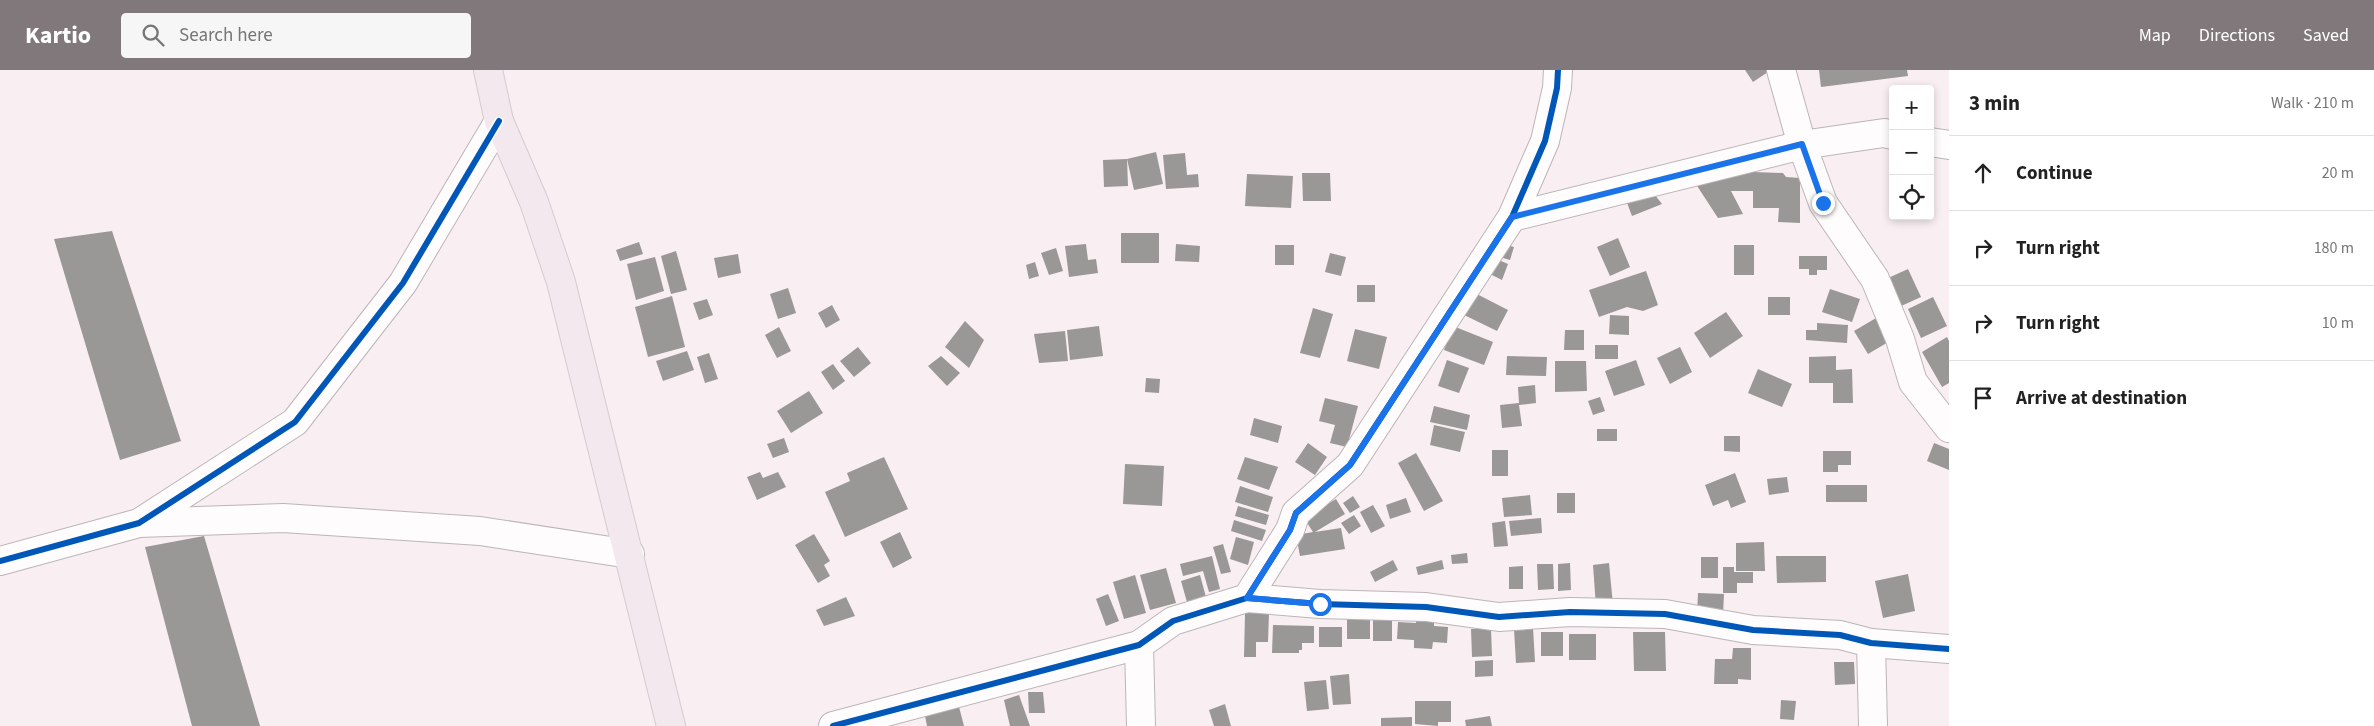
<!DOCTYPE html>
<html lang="en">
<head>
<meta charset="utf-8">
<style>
  body { margin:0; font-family:"Source Sans 3",sans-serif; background:#f6f6f6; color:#222 }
  .controls { position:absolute; right:15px; top:15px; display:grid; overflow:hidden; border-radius:5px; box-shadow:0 2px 8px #0003 }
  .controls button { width:45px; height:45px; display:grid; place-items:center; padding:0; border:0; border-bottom:1px solid #e0e0e0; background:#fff; color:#222; font:25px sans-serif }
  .stop { position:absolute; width:15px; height:15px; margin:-11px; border:4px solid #1a73e8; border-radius:50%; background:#fff }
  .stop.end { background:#1a73e8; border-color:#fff; box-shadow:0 1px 5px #0008 }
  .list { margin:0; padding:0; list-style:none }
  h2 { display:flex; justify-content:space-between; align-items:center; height:65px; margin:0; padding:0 20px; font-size:21px }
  h2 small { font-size:16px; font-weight:400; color:#767676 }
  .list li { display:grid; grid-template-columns:32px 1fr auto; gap:15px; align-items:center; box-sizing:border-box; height:75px; padding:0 20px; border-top:1px solid #e0e0e0 }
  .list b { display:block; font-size:19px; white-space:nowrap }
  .list em { font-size:16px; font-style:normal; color:#767676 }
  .icon { flex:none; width:28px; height:28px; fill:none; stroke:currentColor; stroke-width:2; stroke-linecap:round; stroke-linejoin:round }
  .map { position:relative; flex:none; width:1949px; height:656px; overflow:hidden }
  header { display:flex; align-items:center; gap:30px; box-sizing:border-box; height:70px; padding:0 25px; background:#80787a; color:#fff }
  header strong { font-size:24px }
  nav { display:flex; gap:28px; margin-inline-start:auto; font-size:18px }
  .search { width:350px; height:45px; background:#f6f6f6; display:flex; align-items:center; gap:12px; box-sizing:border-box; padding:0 18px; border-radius:5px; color:#767676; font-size:19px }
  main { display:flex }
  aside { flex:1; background:#fff }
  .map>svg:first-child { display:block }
  .building { fill:#9a9797 }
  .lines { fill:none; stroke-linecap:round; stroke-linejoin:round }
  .minor-casing { stroke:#bcb5b8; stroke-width:30 }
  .major-casing { stroke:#d2cdcf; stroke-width:30 }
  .minor { stroke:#fefcfd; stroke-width:28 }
  .major { stroke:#f2e8ed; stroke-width:28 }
  .cycleway-casing { stroke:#fdfdfd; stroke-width:9 }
  .cycleway { stroke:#0057b8; stroke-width:6 }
  .route { stroke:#1a73e8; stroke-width:6 }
</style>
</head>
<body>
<header>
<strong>Kartio</strong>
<div class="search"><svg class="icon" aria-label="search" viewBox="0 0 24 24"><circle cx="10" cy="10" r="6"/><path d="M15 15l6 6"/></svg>Search here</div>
<nav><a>Map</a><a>Directions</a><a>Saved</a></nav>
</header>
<main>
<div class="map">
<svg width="1949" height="656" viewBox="0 0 1949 656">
  <rect width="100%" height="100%" fill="#f9eef2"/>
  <g class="building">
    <polygon points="1745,0 1767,0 1768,2 1753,12"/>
    <polygon points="1819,0 1907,0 1908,6 1821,17"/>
    <polygon points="1156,82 1163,114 1134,120 1127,89"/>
    <polygon points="1185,83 1187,105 1198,104 1199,117 1166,119 1163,85"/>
    <polygon points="1127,89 1128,116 1104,117 1103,90"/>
    <polygon points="1755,93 1753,102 1783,103 1786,107 1800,108 1800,153 1778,152 1779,138 1753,138 1753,121 1731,121 1743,144 1718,148 1688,102"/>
    <polygon points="1302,103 1330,103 1331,131 1303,131"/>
    <polygon points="1247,104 1293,106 1291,138 1245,136"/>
    <polygon points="1651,120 1662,134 1632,146 1626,130"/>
    <polygon points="112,161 181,371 120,390 54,169"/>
    <rect x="1121" y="163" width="38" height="30"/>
    <polygon points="1618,168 1630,197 1610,206 1597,177"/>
    <polygon points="639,172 643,184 620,191 616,180"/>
    <polygon points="1500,173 1514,177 1510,190 1496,186"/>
    <polygon points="1086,174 1088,190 1096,189 1098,203 1069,207 1065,176"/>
    <polygon points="1176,174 1200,176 1199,192 1175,191"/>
    <rect x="1275" y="175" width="19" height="20"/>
    <rect x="1734" y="175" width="20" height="30"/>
    <polygon points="1056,178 1063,201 1049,205 1041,183"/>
    <polygon points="676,181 687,220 671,224 661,186"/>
    <polygon points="1330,183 1346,187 1341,206 1325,202"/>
    <polygon points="738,184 741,203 718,208 714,188"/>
    <polygon points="1799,186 1827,186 1827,200 1817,200 1817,205 1809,205 1809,199 1799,199"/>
    <polygon points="655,187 664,221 636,230 627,194"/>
    <polygon points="1494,188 1508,194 1502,210 1488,203"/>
    <polygon points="1035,192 1039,206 1029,209 1026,195"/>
    <polygon points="1908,199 1921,227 1899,237 1886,209"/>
    <polygon points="1646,201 1658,235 1643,241 1627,237 1599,247 1589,220"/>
    <rect x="1357" y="215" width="18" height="17"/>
    <polygon points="788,218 796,243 778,249 770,224"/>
    <polygon points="1830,219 1860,229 1852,252 1822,242"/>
    <polygon points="1469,220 1508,240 1497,261 1458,242"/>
    <polygon points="672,226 685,277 648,287 635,237"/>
    <rect x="1768" y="227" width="22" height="18"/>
    <polygon points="1933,227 1947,256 1921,268 1908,239"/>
    <polygon points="707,229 713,245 699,250 693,233"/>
    <polygon points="832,235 840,250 826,258 818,243"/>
    <polygon points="1313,238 1333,244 1320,288 1300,283"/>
    <polygon points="1726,242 1743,266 1710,288 1694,263"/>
    <polygon points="1610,245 1629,246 1629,265 1609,264"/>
    <polygon points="1876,248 1890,271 1868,284 1854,261"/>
    <polygon points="965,251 984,270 969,298 945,277"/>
    <polygon points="1817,253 1848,255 1847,273 1806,270 1806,260 1817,260"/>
    <polygon points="1099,256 1103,286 1070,290 1067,260"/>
    <polygon points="1453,256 1493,272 1484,295 1444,280"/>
    <polygon points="779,257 791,281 777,288 765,265"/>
    <polygon points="1355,259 1387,267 1379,299 1347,291"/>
    <polygon points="1565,260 1584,260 1584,280 1564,280"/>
    <polygon points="1065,261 1068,291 1039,293 1034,264"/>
    <polygon points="1947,267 1949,271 1949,313 1942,317 1922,282"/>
    <rect x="1595" y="275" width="23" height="14"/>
    <polygon points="858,277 871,293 854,307 840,291"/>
    <polygon points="1680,277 1692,302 1670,314 1657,288"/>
    <polygon points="687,281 694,300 663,311 656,291"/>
    <polygon points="709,283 718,309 705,313 697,287"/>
    <polygon points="941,286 960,303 947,316 928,296"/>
    <polygon points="1507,286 1547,287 1546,306 1506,305"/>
    <polygon points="1836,286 1836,300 1852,299 1853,333 1833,333 1833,313 1809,313 1809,287"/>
    <polygon points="1447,290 1469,298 1459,323 1438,316"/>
    <polygon points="1636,290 1645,315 1614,326 1605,301"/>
    <polygon points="1555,291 1586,291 1587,321 1555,322"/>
    <polygon points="833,294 845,311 833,320 821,302"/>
    <polygon points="1758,299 1792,314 1782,337 1748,323"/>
    <polygon points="1146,308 1160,309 1159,323 1145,322"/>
    <polygon points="1535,315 1536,333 1519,335 1522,356 1502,358 1500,335 1519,333 1518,317"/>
    <polygon points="809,321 823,343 791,363 777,341"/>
    <polygon points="1600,327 1605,341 1593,345 1588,331"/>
    <polygon points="1325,328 1358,336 1347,377 1330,373 1335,355 1319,351"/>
    <polygon points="1434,336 1470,345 1467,360 1430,352"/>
    <polygon points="1254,348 1282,356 1278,373 1250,365"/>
    <polygon points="1434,355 1465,362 1460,382 1430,375"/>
    <rect x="1597" y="359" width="20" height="12"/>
    <polygon points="1724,366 1740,366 1740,382 1724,381"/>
    <polygon points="784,368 789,382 773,388 767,374"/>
    <polygon points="1308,373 1327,387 1315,405 1295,392"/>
    <polygon points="1934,373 1949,379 1949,400 1927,391"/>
    <rect x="1492" y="380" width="16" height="26"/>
    <polygon points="1823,381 1851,381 1851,395 1838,395 1838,402 1823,402"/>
    <polygon points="1416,383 1443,431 1424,441 1398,393"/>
    <polygon points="884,387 908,439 845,467 825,422 850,411 847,403"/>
    <polygon points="1245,387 1278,397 1269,420 1237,409"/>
    <polygon points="1125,394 1164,396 1162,436 1123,434"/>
    <polygon points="760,402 763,408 778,402 786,417 757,430 747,407"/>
    <polygon points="1735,403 1746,432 1731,438 1728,430 1713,436 1705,415"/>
    <polygon points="1787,407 1789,422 1769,425 1767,409"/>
    <rect x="1826" y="415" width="41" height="17"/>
    <polygon points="1240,416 1273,427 1268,442 1235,432"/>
    <rect x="1557" y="423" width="18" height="20"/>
    <polygon points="1530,425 1532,445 1504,447 1502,428"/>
    <polygon points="1353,426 1360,437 1350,443 1343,433"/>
    <polygon points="1406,428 1411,442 1390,449 1386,435"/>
    <polygon points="1336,429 1345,444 1315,462 1341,458 1345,479 1300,486 1296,465 1313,462 1304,448"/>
    <polygon points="1373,435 1385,456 1371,463 1360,442"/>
    <polygon points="1238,436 1269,445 1266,455 1235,446"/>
    <polygon points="1354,445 1361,456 1349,464 1341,453"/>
    <polygon points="1541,448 1542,463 1511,466 1509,451"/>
    <polygon points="1234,450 1266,460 1262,471 1231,461"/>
    <polygon points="1505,451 1508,476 1494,477 1492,453"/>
    <polygon points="900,462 912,488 893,498 880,472"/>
    <polygon points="814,464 830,491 824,495 830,506 818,513 795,475"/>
    <polygon points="204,466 260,656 192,656 145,477"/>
    <polygon points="1236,467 1254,472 1248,495 1230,489"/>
    <polygon points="1764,472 1765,501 1736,501 1736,473"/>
    <polygon points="1223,474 1231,502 1221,504 1213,477"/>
    <polygon points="1467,483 1468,493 1452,494 1451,485"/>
    <polygon points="1212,486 1220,519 1209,522 1203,501 1183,506 1180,494"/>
    <polygon points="1776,486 1826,486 1826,512 1777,513"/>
    <rect x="1701" y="487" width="17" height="21"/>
    <polygon points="1393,490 1398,500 1375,512 1370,502"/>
    <polygon points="1442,490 1444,499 1418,505 1416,497"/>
    <polygon points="1570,493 1571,520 1558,521 1558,494"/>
    <polygon points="1609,493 1613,535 1596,537 1593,495"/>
    <polygon points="1537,494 1553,494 1554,519 1538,520"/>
    <polygon points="1523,496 1523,519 1509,519 1509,497"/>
    <polygon points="1723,497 1734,497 1734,502 1753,502 1753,513 1737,513 1737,523 1723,523"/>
    <polygon points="1166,498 1176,533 1150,540 1140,505"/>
    <polygon points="1908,504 1915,541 1883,548 1875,511"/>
    <polygon points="1135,505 1146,543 1124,549 1113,512"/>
    <polygon points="1200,505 1206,527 1187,532 1181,511"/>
    <polygon points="1698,523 1724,524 1723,544 1697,544"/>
    <polygon points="1108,524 1119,551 1106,556 1096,529"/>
    <polygon points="846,527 855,546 824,556 816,540"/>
    <polygon points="1245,543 1269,543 1268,572 1256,572 1256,587 1244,587"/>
    <polygon points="1416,548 1434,549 1434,556 1448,557 1447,573 1433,572 1432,579 1414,578 1414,570 1397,569 1398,552 1416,553"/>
    <rect x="1347" y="549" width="23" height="20"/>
    <rect x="1373" y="550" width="19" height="21"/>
    <polygon points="1273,555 1314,556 1314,573 1302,573 1302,580 1299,580 1299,583 1272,583"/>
    <rect x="1319" y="557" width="23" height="20"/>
    <polygon points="1533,558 1535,592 1516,593 1514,559"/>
    <polygon points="1471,559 1491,559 1492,586 1472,587"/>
    <rect x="1541" y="562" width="22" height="24"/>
    <polygon points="1633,562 1665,562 1666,601 1634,601"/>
    <rect x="1569" y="564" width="27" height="26"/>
    <polygon points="1733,578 1751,578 1751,610 1738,609 1738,614 1714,614 1715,589 1732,589"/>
    <polygon points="1493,590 1493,606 1475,607 1475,591"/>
    <polygon points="1834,592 1854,592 1855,614 1835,615"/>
    <polygon points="1349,604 1351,634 1333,635 1330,606"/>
    <polygon points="1326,610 1329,639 1307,641 1304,612"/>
    <polygon points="1028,622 1043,622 1045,643 1029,643"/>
    <polygon points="1019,625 1030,656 1010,656 1004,630"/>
    <polygon points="1781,630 1796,631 1794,650 1780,649"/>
    <polygon points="1415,631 1451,631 1451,652 1438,652 1438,656 1415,654"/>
    <polygon points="958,633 964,656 927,656 924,641"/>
    <polygon points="1225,634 1231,656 1214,656 1209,640"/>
    <polygon points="1490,646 1492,656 1466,656 1465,650"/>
    <polygon points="1412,647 1412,656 1381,656 1381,648"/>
  </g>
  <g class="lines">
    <g class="minor-casing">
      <g id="minor">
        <polyline points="1781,0 1802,75 1823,133 1875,209 1900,269 1913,312 1949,358"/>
        <polyline points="1930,72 1949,75"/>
        <polyline points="1512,147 1802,75 1884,63 1893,65"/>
        <polyline points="139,453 283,448 480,461 630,484"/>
        <polyline points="0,491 139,453 295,352 403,213 499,51"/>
        <polyline points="1247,528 1320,534 1426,537 1499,547 1570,542 1665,544 1753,560 1840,565 1871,573 1949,579"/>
        <polyline points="1871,573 1873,656"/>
        <polyline points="1139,575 1141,656"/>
        <polyline points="833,656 1139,575 1173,551 1247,528 1290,460 1296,443 1350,395 1512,147 1545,71 1557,18 1558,0"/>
      </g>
    </g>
    <g class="major-casing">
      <polyline id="major" points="488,0 499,51 534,132 561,212 671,656"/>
    </g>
    <use href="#minor" class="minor"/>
    <use href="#major" class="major"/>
    <g class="cycleway-casing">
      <g id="cycleway">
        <polyline points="0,491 139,453 295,352 403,213 499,51"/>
        <polyline points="1247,528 1320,534 1426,537 1499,547 1570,542 1665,544 1753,560 1840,565 1871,573 1949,579"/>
        <polyline points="833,656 1139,575 1173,551 1247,528 1290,460 1296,443 1350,395 1512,147 1545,71 1557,18 1558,0"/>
      </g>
    </g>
    <use href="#cycleway" class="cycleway"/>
  </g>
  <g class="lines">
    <polyline class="route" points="1320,534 1247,528 1290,460 1296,443 1350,395 1512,147 1802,74 1823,133"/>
  </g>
</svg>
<div class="controls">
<button>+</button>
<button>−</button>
<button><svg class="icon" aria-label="locate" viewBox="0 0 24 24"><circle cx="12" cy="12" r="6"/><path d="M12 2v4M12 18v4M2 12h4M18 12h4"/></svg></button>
</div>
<div class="stop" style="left:1320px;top:534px"></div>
<div class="stop end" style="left:1823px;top:133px"></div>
</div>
<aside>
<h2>3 min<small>Walk · 210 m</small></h2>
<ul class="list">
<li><svg class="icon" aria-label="ahead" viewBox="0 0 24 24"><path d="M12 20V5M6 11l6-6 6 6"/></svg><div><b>Continue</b></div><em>20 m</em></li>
<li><svg class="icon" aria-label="right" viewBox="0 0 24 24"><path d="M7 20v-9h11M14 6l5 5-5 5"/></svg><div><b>Turn right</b></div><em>180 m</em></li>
<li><svg class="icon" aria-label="right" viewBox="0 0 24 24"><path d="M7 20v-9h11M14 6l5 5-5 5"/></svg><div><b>Turn right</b></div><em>10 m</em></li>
<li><svg class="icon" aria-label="arrive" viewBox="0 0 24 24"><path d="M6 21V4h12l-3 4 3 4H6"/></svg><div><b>Arrive at destination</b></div></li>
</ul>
</aside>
</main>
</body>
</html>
